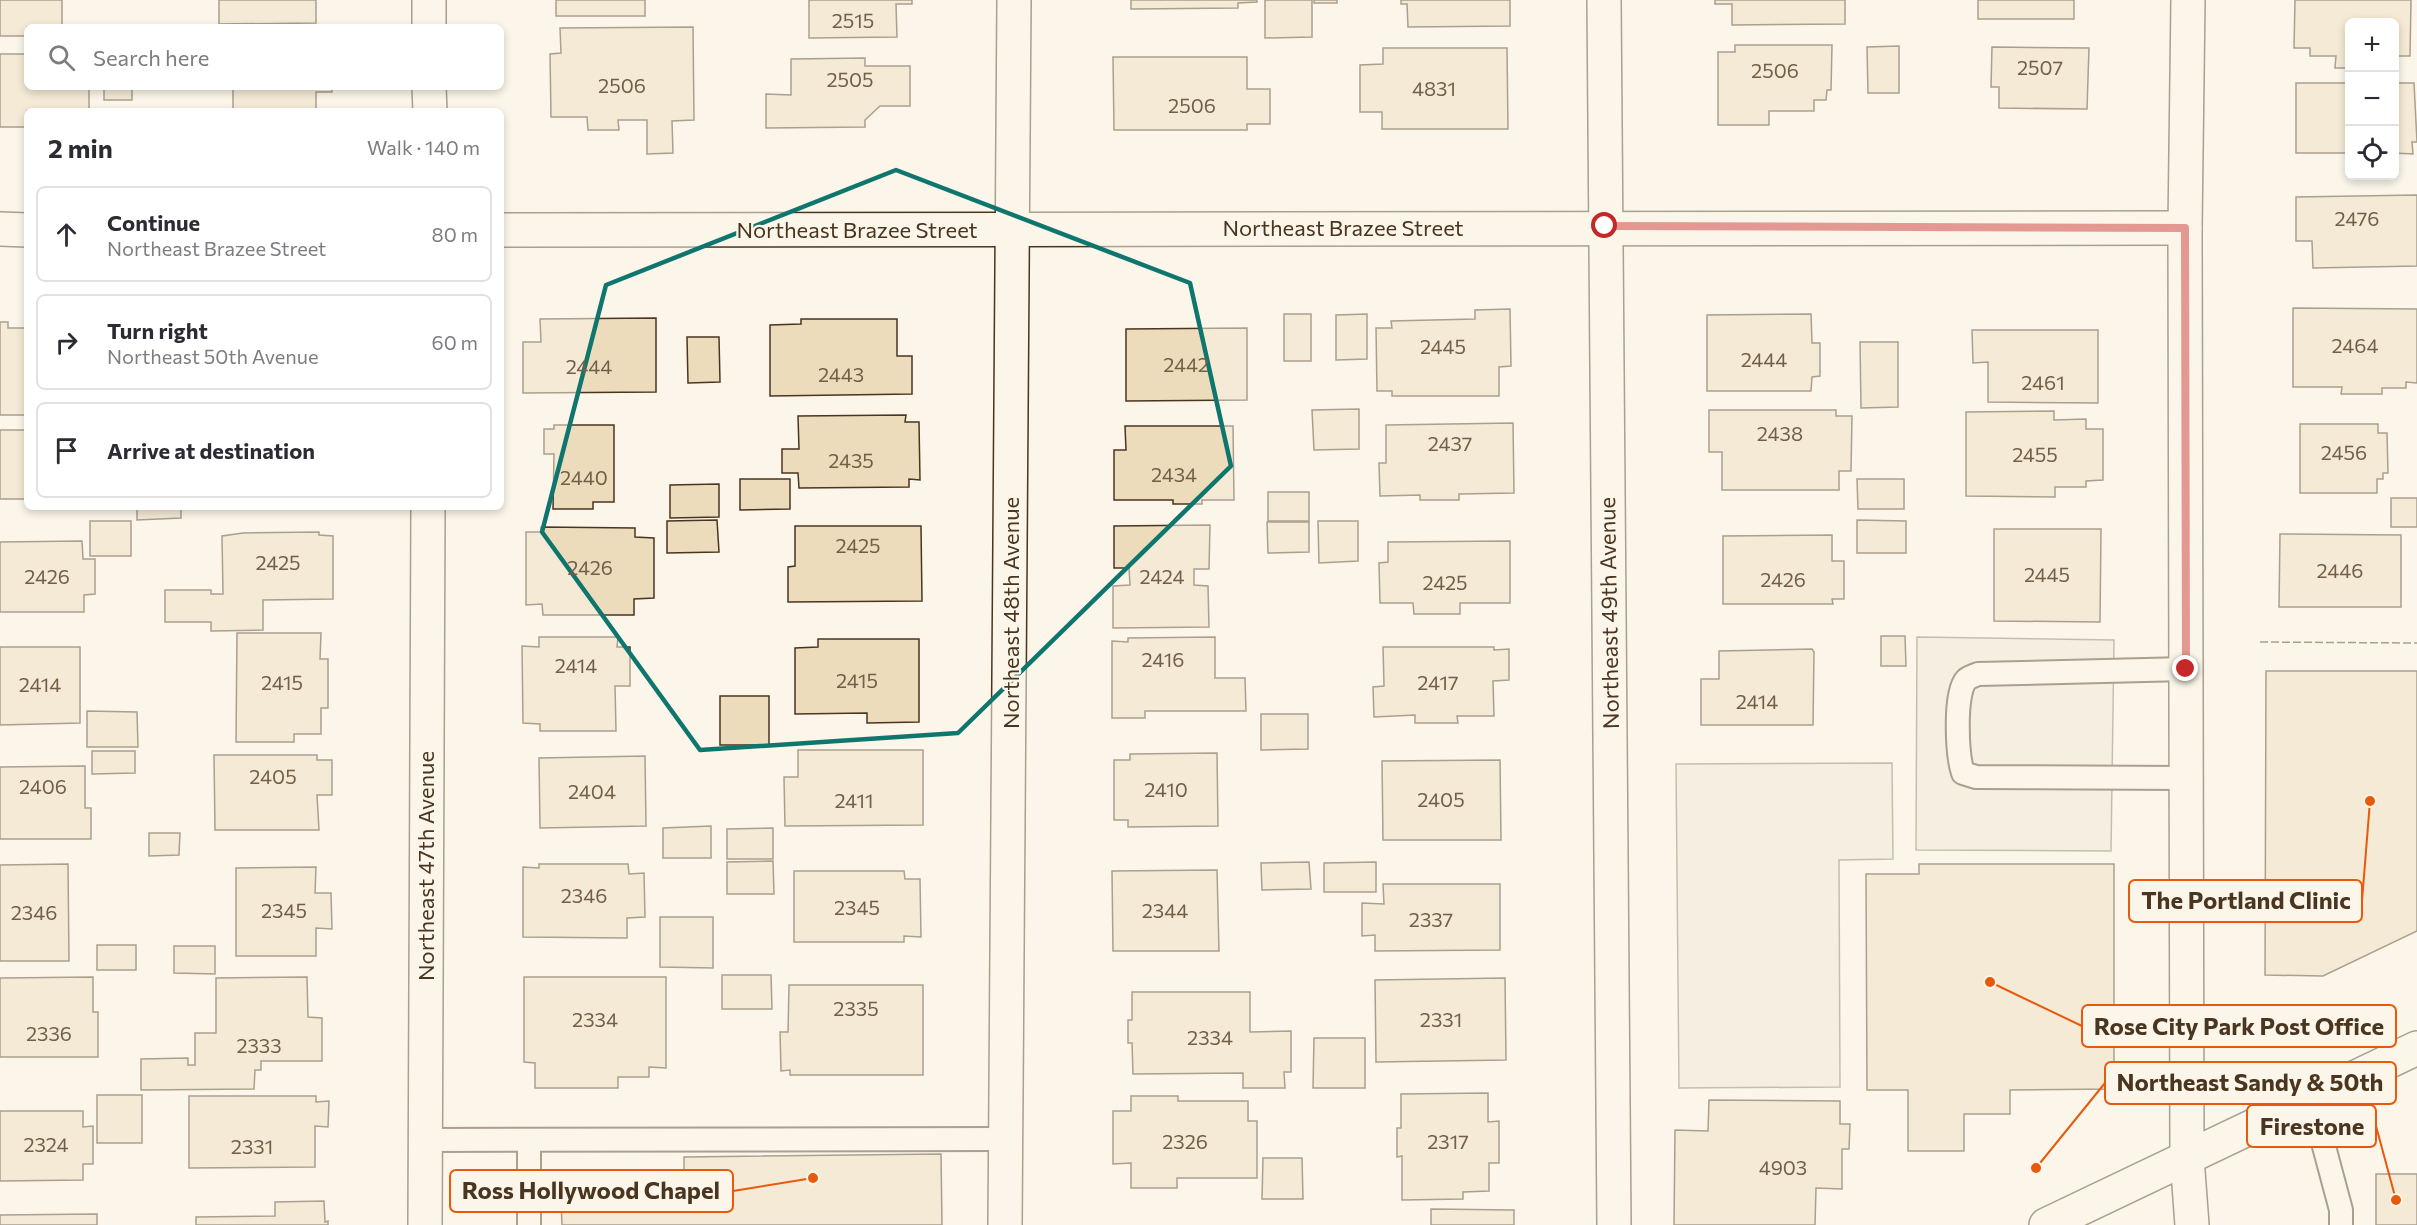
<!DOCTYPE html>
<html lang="en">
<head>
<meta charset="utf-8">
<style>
  body { margin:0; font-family:Commissioner,sans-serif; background:#f7f7f7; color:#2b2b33 }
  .controls { position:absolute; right:18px; top:18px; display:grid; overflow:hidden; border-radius:9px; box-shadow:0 3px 9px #0003 }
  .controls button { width:54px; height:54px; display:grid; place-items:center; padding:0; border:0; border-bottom:2px solid #e1e1e2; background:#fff; color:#2b2b33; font:30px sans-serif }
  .stop { position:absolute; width:18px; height:18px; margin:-14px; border:4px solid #c62828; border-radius:50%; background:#fff }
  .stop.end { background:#c62828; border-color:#fff; box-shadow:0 2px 6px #0008 }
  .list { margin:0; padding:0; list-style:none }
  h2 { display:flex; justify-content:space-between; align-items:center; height:78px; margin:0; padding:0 24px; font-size:26px }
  h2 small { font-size:20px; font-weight:400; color:#7c7c81 }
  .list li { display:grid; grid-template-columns:39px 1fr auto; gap:18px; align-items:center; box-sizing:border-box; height:96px; margin:0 12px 12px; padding:0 12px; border:2px solid #e1e1e2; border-radius:9px }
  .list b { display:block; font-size:22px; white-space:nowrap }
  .list p { margin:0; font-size:20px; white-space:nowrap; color:#7c7c81 }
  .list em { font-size:20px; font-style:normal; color:#7c7c81 }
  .icon { flex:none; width:33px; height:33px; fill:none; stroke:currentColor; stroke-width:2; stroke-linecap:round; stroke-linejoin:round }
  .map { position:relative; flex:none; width:2417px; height:1225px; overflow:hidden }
  .search { position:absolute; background:#fff; box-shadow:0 3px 9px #0003; left:24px; top:24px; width:480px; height:66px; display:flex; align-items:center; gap:15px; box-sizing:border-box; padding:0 21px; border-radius:9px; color:#7c7c81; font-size:22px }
  .panel { position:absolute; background:#fff; box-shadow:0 3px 9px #0003; left:24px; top:108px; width:480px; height:402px; border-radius:9px }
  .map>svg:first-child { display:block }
  .parking { fill:#ede7d9; stroke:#887966; stroke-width:1.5 }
  .building { fill:#ecdcbc; stroke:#4a3520; stroke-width:1.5 }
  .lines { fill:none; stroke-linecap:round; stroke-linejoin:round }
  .service-casing { stroke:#4a3520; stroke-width:26 }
  .minor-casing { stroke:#4a3520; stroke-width:36 }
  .primary-casing { stroke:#4a3520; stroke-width:36 }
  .service { stroke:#fbf6e9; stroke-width:22 }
  .minor { stroke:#fbf6e9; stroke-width:33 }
  .primary { stroke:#fbf6e9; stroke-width:33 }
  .fence { stroke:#4a3520; stroke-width:1.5; stroke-dasharray:8 3; stroke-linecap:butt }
  .route { stroke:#c62828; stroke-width:8 }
  .marked { fill:none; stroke:#0f766e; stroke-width:4.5; stroke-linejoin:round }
  .labels { text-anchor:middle; stroke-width:4.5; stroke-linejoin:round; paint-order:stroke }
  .number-label { font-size:20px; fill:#725f47 }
  .street-label { font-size:22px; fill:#4a3520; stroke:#fbf6e9 }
  .leader { fill:none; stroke:#e8590c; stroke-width:2 }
  .callout-dot { fill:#e8590c; stroke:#fbf6e9; stroke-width:2 }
  .callout { fill:#fbf6e9; stroke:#e8590c; stroke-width:2 }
  .callout-label { font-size:24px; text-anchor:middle; font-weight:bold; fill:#4a3520 }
</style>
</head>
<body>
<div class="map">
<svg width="2417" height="1225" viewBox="0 0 2417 1225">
  <rect width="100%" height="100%" fill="#fbf6e9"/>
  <g class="parking">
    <polygon points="1917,637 2114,640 2111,851 1916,850"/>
    <polygon points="1892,763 1893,859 1839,860 1840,1087 1679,1088 1676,764"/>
  </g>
  <g class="building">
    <polygon points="0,0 62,0 62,27 27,27 27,36 0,36"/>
    <polygon points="219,0 316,0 316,23 219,24"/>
    <rect x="556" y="0" width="89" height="16"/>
    <polygon points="809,0 912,0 912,4 896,4 897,37 809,38"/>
    <polygon points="1131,0 1257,0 1257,2 1238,3 1238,8 1131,9"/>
    <polygon points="1265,0 1312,0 1312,37 1265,38"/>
    <rect x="1314" y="0" width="23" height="3"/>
    <polygon points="1401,0 1510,0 1510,26 1408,27 1407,4 1401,4"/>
    <polygon points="1715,0 1845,0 1845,24 1732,25 1732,4 1715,4"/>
    <rect x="1978" y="0" width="96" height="19"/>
    <polygon points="2295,0 2411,0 2410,56 2394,56 2394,22 2350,22 2350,68 2335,68 2336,56 2310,56 2310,48 2294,48"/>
    <polygon points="693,27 694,120 672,121 673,153 647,154 647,120 618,120 619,130 588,130 587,117 551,117 550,54 561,53 560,28"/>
    <polygon points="1735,45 1832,45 1831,90 1827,90 1826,100 1814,100 1814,111 1769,111 1769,125 1718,125 1718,52 1735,52"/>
    <polygon points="1899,46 1899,93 1868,93 1867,47"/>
    <polygon points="1992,47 2089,48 2087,109 1999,108 1999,87 1991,87"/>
    <polygon points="1383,48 1507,48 1508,129 1382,129 1382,112 1360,112 1360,65 1383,64"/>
    <polygon points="0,54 27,54 27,87 89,87 89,111 27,111 27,127 0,127"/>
    <polygon points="1113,57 1247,57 1247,89 1270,89 1270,124 1247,124 1247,130 1114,130"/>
    <polygon points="865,58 865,66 910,66 910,106 880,106 865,120 865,127 766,128 766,94 791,95 791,59"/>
    <rect x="2296" y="83" width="54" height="70"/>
    <polygon points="2394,83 2414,83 2417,142 2412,142 2413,154 2394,153"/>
    <rect x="104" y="87" width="28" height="13"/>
    <polygon points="233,87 332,87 332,92 316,92 316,111 233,111"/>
    <polygon points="2417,195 2417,266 2313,268 2312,241 2296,241 2296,197"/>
    <polygon points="2293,308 2417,309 2417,383 2406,382 2406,388 2382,388 2382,394 2341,394 2342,387 2293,387"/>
    <polygon points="1510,309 1511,366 1499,367 1499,396 1392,396 1392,391 1377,391 1376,328 1392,328 1391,321 1475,319 1475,310"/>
    <rect x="1284" y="314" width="27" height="47"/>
    <polygon points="1367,314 1367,359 1336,360 1336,315"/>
    <polygon points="1811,314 1812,343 1820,343 1820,376 1812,377 1811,391 1707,391 1707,315"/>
    <polygon points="656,318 656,392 523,393 523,342 541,342 540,319"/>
    <polygon points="801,319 897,319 897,356 912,356 912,394 770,396 770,325 801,324"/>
    <polygon points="0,322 8,322 8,328 27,328 27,415 0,415"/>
    <polygon points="1247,328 1247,400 1126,401 1126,329"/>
    <polygon points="1972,330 2098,330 2098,403 1988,402 1988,362 1973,363"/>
    <polygon points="687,337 719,337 720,382 688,383"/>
    <polygon points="1860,342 1898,342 1898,407 1861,408"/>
    <polygon points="1359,409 1359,449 1314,450 1312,410"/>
    <polygon points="1709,410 1836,410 1836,416 1852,416 1851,471 1839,471 1839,490 1722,490 1722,452 1709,452"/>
    <polygon points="2054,411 2054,420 2086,419 2086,429 2103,429 2103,480 2086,481 2086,487 2055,487 2055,497 1966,496 1966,412"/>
    <polygon points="906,415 905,422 919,422 920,480 909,479 909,487 799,488 798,473 782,473 782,449 799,449 798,416"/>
    <polygon points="1513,423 1514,493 1459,494 1459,500 1420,500 1420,495 1380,496 1379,463 1386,463 1386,425"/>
    <polygon points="2300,424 2378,424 2378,433 2387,433 2388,473 2383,473 2383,479 2377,479 2377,493 2300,493"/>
    <polygon points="554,425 614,425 614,502 593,502 593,509 553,509 554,454 544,454 544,429 554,429"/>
    <polygon points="1125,426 1233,426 1234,500 1202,500 1202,504 1173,504 1173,500 1114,500 1114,450 1126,450"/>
    <rect x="0" y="430" width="27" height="69"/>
    <polygon points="740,479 790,479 790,509 740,510"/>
    <polygon points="1857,479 1904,479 1904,509 1858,509"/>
    <polygon points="719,484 719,517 670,518 670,485"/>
    <rect x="1268" y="492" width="41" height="29"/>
    <rect x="2391" y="498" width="26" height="29"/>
    <polygon points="137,507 181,507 181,518 137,520"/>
    <polygon points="717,520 719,552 667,553 667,521"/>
    <polygon points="1857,520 1906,521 1906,553 1857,553"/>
    <rect x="90" y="521" width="41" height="35"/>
    <polygon points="1318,521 1358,521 1358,561 1319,563"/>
    <polygon points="1267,522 1309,522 1309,552 1268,553"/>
    <polygon points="1210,525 1209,569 1194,569 1194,585 1208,586 1209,627 1113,628 1113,586 1130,585 1129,568 1114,568 1114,526"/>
    <polygon points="795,526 921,526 922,601 788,602 788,567 795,566"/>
    <polygon points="541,527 635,528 635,537 654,538 654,598 634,599 634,615 543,615 542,604 526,605 526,532 541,532"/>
    <polygon points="1994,529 2101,529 2100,622 1994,621"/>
    <polygon points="319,532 319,535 333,536 333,599 263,600 263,630 211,631 211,622 165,622 165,590 211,590 211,594 223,594 222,536 243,533"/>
    <polygon points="2280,534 2401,535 2401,607 2279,607"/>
    <polygon points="1832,535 1832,561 1844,561 1844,599 1832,599 1833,604 1723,604 1723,536"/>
    <polygon points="82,541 83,559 95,559 95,594 84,595 84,612 0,612 0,542"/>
    <polygon points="1510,541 1510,603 1460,603 1460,614 1414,614 1413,603 1380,603 1379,563 1388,562 1388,542"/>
    <polygon points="237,633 321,633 320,659 328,659 328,708 321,708 321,734 294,734 294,742 236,742"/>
    <polygon points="1881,636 1905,636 1906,666 1881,666"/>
    <polygon points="539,637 618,637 617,647 630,647 630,686 615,686 616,731 540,731 540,724 523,723 522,646 539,647"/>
    <polygon points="1215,637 1215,678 1245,678 1246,711 1145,711 1145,718 1112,718 1112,641 1128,642 1128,638"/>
    <polygon points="818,639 919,639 919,722 867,723 867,713 795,714 795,648 818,647"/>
    <polygon points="0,647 80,647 80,723 0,725"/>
    <polygon points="1383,647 1494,647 1494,650 1509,649 1509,680 1493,681 1494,716 1457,716 1458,723 1415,723 1415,715 1374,717 1373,687 1384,686"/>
    <polygon points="1812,649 1814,652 1813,725 1701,725 1701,679 1719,679 1719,651"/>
    <polygon points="2266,671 2417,671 2417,931 2323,976 2265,975"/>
    <rect x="720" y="696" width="49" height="49"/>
    <polygon points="87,711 137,712 138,747 87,747"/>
    <polygon points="1261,714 1308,714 1308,749 1261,750"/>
    <polygon points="798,750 923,750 923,825 785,826 784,777 798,777"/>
    <polygon points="92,751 135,751 135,773 92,774"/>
    <polygon points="1217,753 1218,826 1128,827 1128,820 1114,820 1114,760 1130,760 1130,754"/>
    <polygon points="214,755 317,755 317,760 332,760 332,795 317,795 319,830 215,830"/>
    <polygon points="645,756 646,826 540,828 539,758"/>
    <polygon points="1500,760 1501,840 1383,840 1382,761"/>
    <polygon points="85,766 85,808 91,808 91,839 0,839 0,767"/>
    <polygon points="711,826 711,858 663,858 663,828"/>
    <polygon points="773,828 773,859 727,859 727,829"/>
    <polygon points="149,833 180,833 179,855 149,856"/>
    <polygon points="773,861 774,894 727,894 727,862"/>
    <polygon points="1309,862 1311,889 1262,890 1261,863"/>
    <polygon points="1376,862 1376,892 1324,892 1324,863"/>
    <polygon points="68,864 69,961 0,961 0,865"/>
    <polygon points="539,864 628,864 629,874 644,873 645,917 627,918 627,938 523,937 523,867 539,868"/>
    <polygon points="1919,864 2114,864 2114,1089 2010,1090 2010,1114 1964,1114 1964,1151 1908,1151 1908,1090 1867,1090 1866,874 1919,874"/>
    <polygon points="316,867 315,893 331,893 332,929 316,928 316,956 236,956 236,868"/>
    <polygon points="1217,870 1219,951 1113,951 1112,871"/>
    <polygon points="794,871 904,871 905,879 920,879 921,937 904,936 904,942 794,942"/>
    <polygon points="1383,884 1500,884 1500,950 1375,951 1375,935 1362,936 1362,903 1384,904"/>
    <polygon points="660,917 713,917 713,968 660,967"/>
    <rect x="97" y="945" width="39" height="25"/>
    <polygon points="174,946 215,946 215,974 174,973"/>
    <polygon points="722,975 771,975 772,1009 722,1009"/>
    <polygon points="93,977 93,1012 98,1012 98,1057 0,1057 0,978"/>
    <polygon points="307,977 308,1017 322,1018 322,1061 261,1061 261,1070 255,1070 254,1089 141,1090 141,1059 188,1058 188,1065 195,1065 195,1033 216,1033 216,978"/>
    <polygon points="524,977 666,977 666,1068 649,1067 649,1077 618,1077 618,1088 535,1088 535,1063 524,1062"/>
    <polygon points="1505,978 1506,1060 1376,1062 1375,980"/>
    <polygon points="789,985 923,985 923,1075 790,1075 790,1070 781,1071 780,1032 788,1032"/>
    <polygon points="1132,992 1250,992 1250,1032 1291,1031 1291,1072 1284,1072 1285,1088 1243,1088 1243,1073 1133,1074 1132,1043 1128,1043 1128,1020 1132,1020"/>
    <polygon points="1314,1038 1365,1038 1365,1088 1313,1088"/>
    <polygon points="1488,1093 1488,1122 1499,1121 1499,1163 1489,1163 1489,1191 1463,1192 1463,1199 1402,1200 1402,1156 1397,1157 1397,1128 1401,1128 1401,1094"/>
    <rect x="97" y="1095" width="45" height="48"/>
    <polygon points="189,1096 316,1096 316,1102 329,1101 328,1127 315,1126 315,1167 189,1168"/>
    <polygon points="1131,1096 1178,1096 1178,1101 1248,1101 1248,1121 1257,1121 1257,1178 1177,1178 1177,1188 1131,1188 1131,1163 1113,1164 1113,1111 1131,1111"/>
    <polygon points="1709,1100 1840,1101 1840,1124 1850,1124 1849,1149 1842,1149 1842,1189 1816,1188 1815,1225 1674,1225 1675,1130 1708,1131"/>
    <polygon points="0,1111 83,1111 83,1127 93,1126 93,1164 83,1164 83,1180 0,1181"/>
    <polygon points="941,1154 942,1225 562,1225 561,1201 684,1199 684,1157"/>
    <polygon points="1263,1158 1302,1158 1303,1199 1262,1199"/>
    <rect x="2376" y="1174" width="41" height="51"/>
    <polygon points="324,1201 325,1222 328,1221 328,1225 196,1225 196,1217 275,1216 275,1202"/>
    <polygon points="1431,1209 1514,1210 1514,1225 1431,1225"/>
    <polygon points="97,1214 97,1225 0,1225 0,1215"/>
  </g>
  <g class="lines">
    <g class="service-casing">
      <g id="service">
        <path d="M 2186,669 L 1978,674 C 1974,676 1968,677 1966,680 C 1954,694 1957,755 1963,773 L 1976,777 L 2186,778"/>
        <polyline points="2311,1098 2341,1210 2341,1225"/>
        <polyline points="425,1140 1006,1139"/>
        <polyline points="529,1225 529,1141"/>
      </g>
    </g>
    <g class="minor-casing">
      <g id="minor">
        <polyline points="429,0 429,27"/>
        <polyline points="1604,0 1614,1225"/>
        <polyline points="2188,0 2185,228 2187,1158 2192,1225"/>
        <polyline points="429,87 430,111"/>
        <polyline points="0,229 27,230"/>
        <path d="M 501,230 C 1062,231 1623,227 2185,228"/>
        <polyline points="425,1225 428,507"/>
        <polyline points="1005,1225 1014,0"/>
      </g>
    </g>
    <g class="primary-casing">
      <polyline id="primary" points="2046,1225 2417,1048"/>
    </g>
    <use href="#service" class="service"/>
    <use href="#minor" class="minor"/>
    <use href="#primary" class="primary"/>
    <polyline class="fence" points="2260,642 2417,643"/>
  </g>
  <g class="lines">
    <polyline class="route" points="1605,226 2185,228 2186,669"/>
  </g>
  <path d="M0 0H2417V1225H0ZM 896,170 L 1190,283 L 1231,466 L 958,733 L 700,750 L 542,532 L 606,285 Z" fill="#fbf6e9" fill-opacity=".55" fill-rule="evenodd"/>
  <path class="marked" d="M 896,170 L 1190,283 L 1231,466 L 958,733 L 700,750 L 542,532 L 606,285 Z"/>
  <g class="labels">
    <g class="number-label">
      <text x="853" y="28">2515</text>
      <text x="2040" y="75">2507</text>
      <text x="1775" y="78">2506</text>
      <text x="850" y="87">2505</text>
      <text x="622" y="93">2506</text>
      <text x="1434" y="96">4831</text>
      <text x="1192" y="113">2506</text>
      <text x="2357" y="226">2476</text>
      <text x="2355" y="353">2464</text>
      <text x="1443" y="354">2445</text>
      <text x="1764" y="367">2444</text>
      <text x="1186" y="372">2442</text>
      <text x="589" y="374">2444</text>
      <text x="841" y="382">2443</text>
      <text x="2043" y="390">2461</text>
      <text x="1780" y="441">2438</text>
      <text x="1450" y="451">2437</text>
      <text x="2344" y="460">2456</text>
      <text x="2035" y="462">2455</text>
      <text x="851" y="468">2435</text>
      <text x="1174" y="482">2434</text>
      <text x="584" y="485">2440</text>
      <text x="858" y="553">2425</text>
      <text x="278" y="570">2425</text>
      <text x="590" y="575">2426</text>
      <text x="2340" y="578">2446</text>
      <text x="2047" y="582">2445</text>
      <text x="47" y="584">2426</text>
      <text x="1162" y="584">2424</text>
      <text x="1783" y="587">2426</text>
      <text x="1445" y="590">2425</text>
      <text x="1163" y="667">2416</text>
      <text x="576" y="673">2414</text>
      <text x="857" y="688">2415</text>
      <text x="282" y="690">2415</text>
      <text x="1438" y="690">2417</text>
      <text x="40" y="692">2414</text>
      <text x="1757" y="709">2414</text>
      <text x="273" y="784">2405</text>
      <text x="43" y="794">2406</text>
      <text x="1166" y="797">2410</text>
      <text x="592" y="799">2404</text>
      <text x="1441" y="807">2405</text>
      <text x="854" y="808">2411</text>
      <text x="584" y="903">2346</text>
      <text x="857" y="915">2345</text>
      <text x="284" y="918">2345</text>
      <text x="1165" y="918">2344</text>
      <text x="34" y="920">2346</text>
      <text x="1431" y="927">2337</text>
      <text x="856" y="1016">2335</text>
      <text x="595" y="1027">2334</text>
      <text x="1441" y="1027">2331</text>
      <text x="49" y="1041">2336</text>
      <text x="1210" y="1045">2334</text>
      <text x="259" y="1053">2333</text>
      <text x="1185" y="1149">2326</text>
      <text x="1448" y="1149">2317</text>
      <text x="46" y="1152">2324</text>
      <text x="252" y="1154">2331</text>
      <text x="1783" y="1175">4903</text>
    </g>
    <g class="street-label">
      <text x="1343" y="236">Northeast Brazee Street</text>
      <text x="857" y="238">Northeast Brazee Street</text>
      <text transform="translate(1011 613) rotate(-90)" y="8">Northeast 48th Avenue</text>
      <text transform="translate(1609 613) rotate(-91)" y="8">Northeast 49th Avenue</text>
      <text transform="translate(426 866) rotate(-90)" y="8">Northeast 47th Avenue</text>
    </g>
  </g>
  <path class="leader" d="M2370 801L2362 901M1990 982L2082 1026M2036 1168L2105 1083M2396 1200L2376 1126M813 1178L733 1191"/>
  <g class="callout-dot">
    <circle cx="2370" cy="801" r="6"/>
    <circle cx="1990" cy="982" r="6"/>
    <circle cx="2036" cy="1168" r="6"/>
    <circle cx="2396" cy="1200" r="6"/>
    <circle cx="813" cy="1178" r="6"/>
  </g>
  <g class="callout">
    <rect x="2129" y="880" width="233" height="42" rx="6"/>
    <rect x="2082" y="1005" width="314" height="42" rx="6"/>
    <rect x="2105" y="1062" width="291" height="42" rx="6"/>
    <rect x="2247" y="1105" width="129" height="42" rx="6"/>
    <rect x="450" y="1170" width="283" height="42" rx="6"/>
  </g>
  <g class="callout-label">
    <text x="2246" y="909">The Portland Clinic</text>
    <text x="2239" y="1035">Rose City Park Post Office</text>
    <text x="2250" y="1091">Northeast Sandy &amp; 50th</text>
    <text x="2312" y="1135">Firestone</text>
    <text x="591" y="1199">Ross Hollywood Chapel</text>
  </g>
</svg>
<div class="controls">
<button>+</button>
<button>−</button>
<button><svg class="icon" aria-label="locate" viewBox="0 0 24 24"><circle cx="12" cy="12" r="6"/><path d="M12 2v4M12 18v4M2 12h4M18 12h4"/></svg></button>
</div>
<div class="stop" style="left:1605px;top:226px"></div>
<div class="stop end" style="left:2186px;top:669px"></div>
<div class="search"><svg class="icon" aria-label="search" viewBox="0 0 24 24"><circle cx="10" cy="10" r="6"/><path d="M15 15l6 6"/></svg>Search here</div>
<section class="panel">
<h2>2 min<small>Walk · 140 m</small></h2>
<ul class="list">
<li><svg class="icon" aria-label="ahead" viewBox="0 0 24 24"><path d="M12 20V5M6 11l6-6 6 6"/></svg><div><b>Continue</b><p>Northeast Brazee Street</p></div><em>80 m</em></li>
<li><svg class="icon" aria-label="right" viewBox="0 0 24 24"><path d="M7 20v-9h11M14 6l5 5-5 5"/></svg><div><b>Turn right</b><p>Northeast 50th Avenue</p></div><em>60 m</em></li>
<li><svg class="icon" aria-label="arrive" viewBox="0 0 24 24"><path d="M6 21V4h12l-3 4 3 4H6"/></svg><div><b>Arrive at destination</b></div></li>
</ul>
</section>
</div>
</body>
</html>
